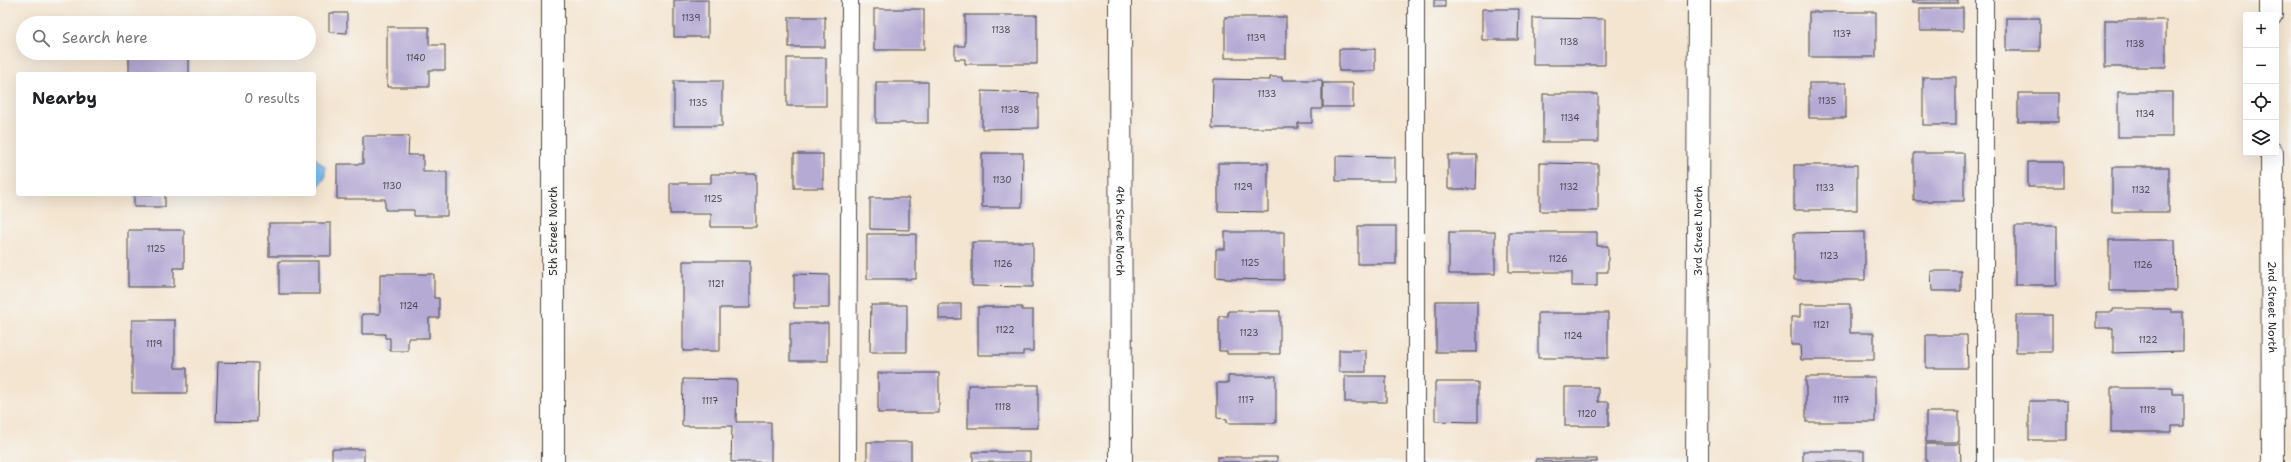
<!DOCTYPE html>
<html lang="en">
<head>
<meta charset="utf-8">
<style>
  body { margin:0; font-family:"Shantell Sans",sans-serif; background:#f2f2f2; color:#202124 }
  .controls { position:absolute; right:12px; top:12px; display:grid; overflow:hidden; border-radius:4px; box-shadow:0 4px 16px #0002 }
  .controls button { width:36px; height:36px; display:grid; place-items:center; padding:0; border:0; border-bottom:1px solid #e0e0e0; background:#fff; color:#202124; font:20px sans-serif }
  .list { margin:0; padding:0; list-style:none }
  h2 { display:flex; justify-content:space-between; align-items:center; height:52px; margin:0; padding:0 16px; font-size:17px }
  h2 small { font-size:13px; font-weight:400; color:#757577 }
  .icon { flex:none; width:22px; height:22px; fill:none; stroke:currentColor; stroke-width:2; stroke-linecap:round; stroke-linejoin:round }
  .map { position:relative; flex:none; width:2291px; height:462px; overflow:hidden }
  .search { position:absolute; background:#fff; box-shadow:0 4px 16px #0002; left:16px; top:16px; width:300px; height:44px; display:flex; align-items:center; gap:10px; box-sizing:border-box; padding:0 14px; border-radius:22px; color:#757577; font-size:15px }
  .panel { position:absolute; background:#fff; box-shadow:0 4px 16px #0002; left:16px; top:72px; width:300px; height:124px; border-radius:4px }
  .map>svg:first-child { display:block }
  .water { fill:#7abcef; stroke:#52748d }
  .building { fill:#b5aad4 }
  .lines { fill:none; stroke-linecap:round; stroke-linejoin:round }
  .service-casing { stroke:#494744; stroke-width:18 }
  .minor-casing { stroke:#494744; stroke-width:24 }
  .tertiary-casing { stroke:#494744; stroke-width:24 }
  .service { stroke:#fff; stroke-width:16 }
  .minor { stroke:#fff; stroke-width:22 }
  .tertiary { stroke:#fff; stroke-width:22 }
  .labels { text-anchor:middle; stroke-width:3; stroke-linejoin:round; paint-order:stroke }
  .number-label { font-size:9px; fill:#4e4b55 }
  .street-label { font-size:11px; fill:#2b2b2b; stroke:#f6f6f2 }
</style>
</head>
<body>
<div class="map">
<svg width="2291" height="462" viewBox="0 0 2291 462">
  <rect width="100%" height="100%" fill="#f6f6f2"/>
  <filter id="ink" filterUnits="userSpaceOnUse"><feTurbulence type="fractalNoise" baseFrequency=".025" numOctaves="2"/><feDisplacementMap in="SourceGraphic" scale="8" xChannelSelector="R" yChannelSelector="G"/><feConvolveMatrix kernelMatrix="1 2 1 2 8 2 1 2 1" color-interpolation-filters="sRGB"/></filter>
  <filter id="wash" filterUnits="userSpaceOnUse"><feTurbulence type="fractalNoise" baseFrequency=".012" numOctaves="4" result="noise"/><feDisplacementMap in="SourceGraphic" scale="16" xChannelSelector="R" yChannelSelector="G"/><feGaussianBlur stdDeviation="0.9" result="paint"/><feColorMatrix in="noise" values="0 0 0 0 0 0 0 0 0 0 0 0 0 0 0 0 0 1.4 0 .05"/><feComposite in="paint" operator="in"/></filter>
  <g filter="url(#wash)">
    <rect width="100%" height="100%" fill="#f4e5d1"/>
    <polygon class="water" points="314,157 325,167 325,178 317,188 314,186"/>
    <g id="blocks">
      <g class="building">
        <rect x="674" y="0" width="34" height="37"/>
        <rect x="1434" y="0" width="11" height="7"/>
        <rect x="1912" y="0" width="46" height="3"/>
        <rect x="1920" y="8" width="43" height="23"/>
        <rect x="874" y="9" width="50" height="41"/>
        <polygon points="1482,9 1519,9 1518,40 1482,40"/>
        <rect x="1809" y="12" width="67" height="45"/>
        <polygon points="329,13 347,13 347,33 329,32"/>
        <polygon points="965,15 1037,15 1037,64 965,64 965,59 955,59 955,46 965,46"/>
        <rect x="789" y="17" width="36" height="30"/>
        <rect x="1225" y="17" width="61" height="41"/>
        <polygon points="1533,18 1605,19 1605,65 1533,65"/>
        <rect x="2006" y="18" width="34" height="33"/>
        <rect x="2105" y="20" width="61" height="47"/>
        <polygon points="387,27 429,27 429,45 445,45 445,70 429,70 429,87 387,87"/>
        <rect x="1339" y="49" width="36" height="22"/>
        <rect x="129" y="53" width="60" height="21"/>
        <rect x="787" y="58" width="39" height="48"/>
        <polygon points="1270,77 1282,77 1282,80 1322,80 1322,109 1312,109 1312,123 1298,123 1298,128 1212,128 1213,79 1270,80"/>
        <rect x="1923" y="77" width="33" height="48"/>
        <rect x="674" y="81" width="48" height="45"/>
        <rect x="876" y="82" width="52" height="41"/>
        <rect x="1323" y="83" width="30" height="24"/>
        <rect x="1809" y="83" width="37" height="35"/>
        <polygon points="982,91 1038,93 1038,128 982,129"/>
        <rect x="2118" y="92" width="54" height="45"/>
        <rect x="2018" y="93" width="40" height="29"/>
        <rect x="1543" y="94" width="55" height="48"/>
        <polygon points="363,136 409,136 408,155 423,155 423,172 447,172 447,216 414,216 414,210 385,210 385,199 337,199 337,164 363,164"/>
        <polygon points="982,153 1023,153 1022,207 982,207"/>
        <rect x="1914" y="153" width="50" height="48"/>
        <rect x="794" y="154" width="29" height="34"/>
        <polygon points="1448,155 1477,155 1476,189 1448,189"/>
        <polygon points="1336,156 1395,157 1395,181 1336,181"/>
        <rect x="2028" y="162" width="36" height="25"/>
        <polygon points="1218,163 1268,163 1268,212 1218,211"/>
        <polygon points="1540,163 1598,164 1598,211 1540,211"/>
        <rect x="1794" y="165" width="63" height="45"/>
        <rect x="2112" y="167" width="57" height="45"/>
        <polygon points="711,174 756,174 756,227 711,227 711,214 670,214 670,183 711,183"/>
        <rect x="134" y="194" width="31" height="13"/>
        <polygon points="870,198 909,198 909,230 870,229"/>
        <rect x="269" y="223" width="62" height="33"/>
        <rect x="1358" y="226" width="38" height="38"/>
        <rect x="2015" y="226" width="42" height="59"/>
        <polygon points="128,230 184,230 184,268 174,268 174,287 128,287"/>
        <polygon points="1225,232 1284,232 1284,280 1225,279 1225,278 1216,277 1216,249 1225,249"/>
        <rect x="1449" y="232" width="46" height="42"/>
        <polygon points="1509,232 1597,232 1597,246 1608,246 1608,272 1597,272 1597,286 1572,286 1572,272 1509,272"/>
        <polygon points="1865,232 1865,280 1794,280 1794,233"/>
        <rect x="867" y="234" width="49" height="45"/>
        <polygon points="2109,240 2175,240 2176,291 2109,291"/>
        <polygon points="972,242 1033,242 1033,287 972,286"/>
        <rect x="279" y="261" width="40" height="33"/>
        <polygon points="683,261 750,261 750,308 720,308 720,351 683,351"/>
        <polygon points="1931,271 1961,271 1961,291 1932,291"/>
        <polygon points="380,274 434,274 434,298 439,298 439,318 429,318 429,338 408,338 408,351 390,351 390,338 385,338 385,334 362,334 362,314 380,314"/>
        <polygon points="794,274 829,275 829,308 794,308"/>
        <rect x="1436" y="301" width="41" height="51"/>
        <rect x="939" y="304" width="22" height="15"/>
        <polygon points="1800,304 1850,304 1850,333 1874,333 1874,360 1801,360 1800,345 1791,345 1791,317 1800,317"/>
        <polygon points="871,305 907,305 907,352 870,352"/>
        <polygon points="978,307 1022,307 1022,310 1033,310 1033,351 1023,351 1023,355 978,355"/>
        <polygon points="2113,309 2171,309 2171,312 2183,312 2183,351 2113,353 2113,328 2096,328 2096,312 2113,312"/>
        <polygon points="1228,311 1280,311 1280,354 1227,354 1227,351 1219,351 1219,316 1228,316"/>
        <rect x="1538" y="313" width="70" height="45"/>
        <rect x="2016" y="315" width="36" height="37"/>
        <polygon points="132,320 175,320 175,368 187,368 187,393 132,393"/>
        <rect x="790" y="323" width="38" height="38"/>
        <polygon points="1926,335 1967,335 1968,368 1926,368"/>
        <rect x="1339" y="350" width="27" height="22"/>
        <polygon points="218,362 258,363 257,422 216,421"/>
        <rect x="878" y="373" width="61" height="40"/>
        <polygon points="1228,376 1276,376 1276,423 1227,423 1227,419 1217,418 1217,383 1228,383"/>
        <rect x="1345" y="376" width="41" height="26"/>
        <rect x="1806" y="377" width="69" height="45"/>
        <polygon points="683,379 737,380 736,422 771,422 771,462 731,462 732,426 682,426"/>
        <polygon points="1435,382 1478,382 1478,422 1435,421"/>
        <rect x="968" y="385" width="70" height="43"/>
        <polygon points="1565,387 1598,387 1598,402 1609,402 1609,426 1565,426"/>
        <polygon points="2111,388 2172,388 2172,394 2184,394 2184,426 2172,426 2172,432 2111,432"/>
        <rect x="2029" y="401" width="38" height="39"/>
        <rect x="1926" y="412" width="33" height="30"/>
        <rect x="867" y="442" width="44" height="20"/>
        <polygon points="1926,444 1960,444 1961,462 1926,462"/>
        <rect x="332" y="449" width="32" height="13"/>
        <rect x="1803" y="451" width="61" height="11"/>
        <rect x="973" y="452" width="57" height="10"/>
        <rect x="1217" y="457" width="60" height="5"/>
        <rect x="1536" y="459" width="61" height="3"/>
      </g>
    </g>
  </g>
  <g filter="url(#ink)">
    <use href="#blocks" fill-opacity="0" stroke="#494744" stroke-width="1"/>
    <g class="lines">
      <g class="service-casing">
        <g id="service">
          <polyline points="1985,0 1985,462"/>
          <polyline points="848,462 850,0"/>
          <polyline points="1416,462 1416,0"/>
        </g>
      </g>
      <g class="minor-casing">
        <g id="minor">
          <polyline points="553,0 553,462"/>
          <path id="s1" d="M 1120,0 L 1121,462"/>
          <path id="s2" d="M 1697,462 L 1699,0"/>
        </g>
      </g>
      <g class="tertiary-casing">
        <g id="tertiary">
          <polyline points="2271,0 2271,15"/>
          <path id="s3" d="M 2272,153 L 2273,462"/>
        </g>
      </g>
      <use href="#service" class="service"/>
      <use href="#minor" class="minor"/>
      <use href="#tertiary" class="tertiary"/>
    </g>
  </g>
  <g class="labels">
    <g class="number-label">
      <text x="691" y="21">1139</text>
      <text x="1001" y="33">1138</text>
      <text x="1842" y="37">1137</text>
      <text x="1256" y="41">1139</text>
      <text x="1569" y="45">1138</text>
      <text x="2135" y="47">1138</text>
      <text x="416" y="61">1140</text>
      <text x="1267" y="97">1133</text>
      <text x="1827" y="104">1135</text>
      <text x="698" y="106">1135</text>
      <text x="1010" y="113">1138</text>
      <text x="2145" y="117">1134</text>
      <text x="1570" y="121">1134</text>
      <text x="1002" y="183">1130</text>
      <text x="392" y="189">1130</text>
      <text x="1243" y="190">1129</text>
      <text x="1569" y="190">1132</text>
      <text x="1825" y="191">1133</text>
      <text x="2141" y="193">1132</text>
      <text x="713" y="202">1125</text>
      <text x="156" y="252">1125</text>
      <text x="1829" y="259">1123</text>
      <text x="1558" y="262">1126</text>
      <text x="1250" y="266">1125</text>
      <text x="1003" y="267">1126</text>
      <text x="2143" y="268">1126</text>
      <text x="716" y="287">1121</text>
      <text x="409" y="309">1124</text>
      <text x="1821" y="328">1121</text>
      <text x="1005" y="333">1122</text>
      <text x="1249" y="336">1123</text>
      <text x="1573" y="339">1124</text>
      <text x="2148" y="343">1122</text>
      <text x="154" y="347">1119</text>
      <text x="1246" y="403">1117</text>
      <text x="1841" y="403">1117</text>
      <text x="710" y="404">1117</text>
      <text x="1003" y="410">1118</text>
      <text x="2148" y="413">1118</text>
      <text x="1587" y="417">1120</text>
    </g>
    <g class="street-label">
      <text transform="translate(553 231) rotate(-90)" y="4">5th Street North</text>
      <text dy="4" stroke="none"><textPath href="#s1" startOffset="231">4th Street North</textPath></text>
      <text dy="4" stroke="none"><textPath href="#s2" startOffset="231">3rd Street North</textPath></text>
      <text dy="4" stroke="none"><textPath href="#s3" startOffset="154">2nd Street North</textPath></text>
    </g>
  </g>
</svg>
<div class="controls">
<button>+</button>
<button>−</button>
<button><svg class="icon" aria-label="locate" viewBox="0 0 24 24"><circle cx="12" cy="12" r="6"/><path d="M12 2v4M12 18v4M2 12h4M18 12h4"/></svg></button>
<button><svg class="icon" aria-label="layers" viewBox="0 0 24 24"><path d="M12 4l9 5-9 5-9-5zM3 14l9 5 9-5"/></svg></button>
</div>
<div class="search"><svg class="icon" aria-label="search" viewBox="0 0 24 24"><circle cx="10" cy="10" r="6"/><path d="M15 15l6 6"/></svg>Search here</div>
<section class="panel">
<h2>Nearby<small>0 results</small></h2>
<ul class="list">
</ul>
</section>
</div>
</body>
</html>
